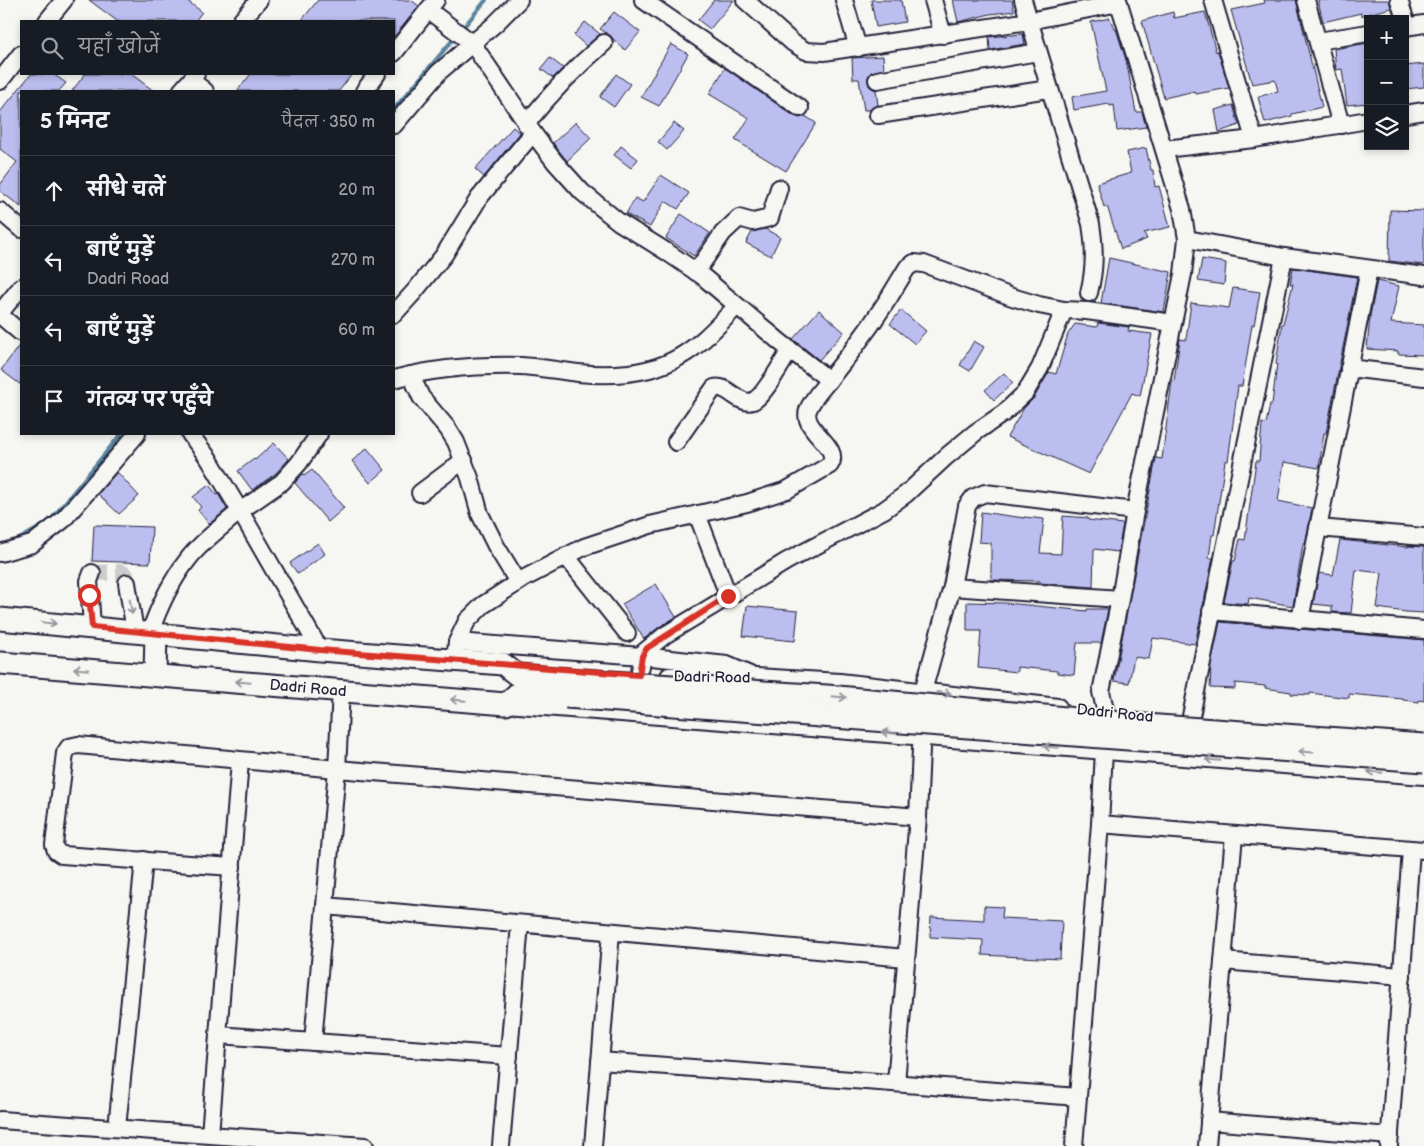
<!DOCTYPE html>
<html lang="hi">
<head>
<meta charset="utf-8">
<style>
  body { margin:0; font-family:"Balsamiq Sans","Playpen Sans Deva",sans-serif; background:#242831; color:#f1f3f6 }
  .controls { position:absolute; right:15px; top:15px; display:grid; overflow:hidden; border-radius:0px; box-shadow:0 2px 8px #0003 }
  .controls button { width:45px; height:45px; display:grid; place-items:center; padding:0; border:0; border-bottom:1px solid #363941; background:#171b24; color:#f1f3f6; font:25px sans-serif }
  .stop { position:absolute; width:15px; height:15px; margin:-11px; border:4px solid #d93025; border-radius:50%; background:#fff }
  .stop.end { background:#d93025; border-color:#fff; box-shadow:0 1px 5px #0008 }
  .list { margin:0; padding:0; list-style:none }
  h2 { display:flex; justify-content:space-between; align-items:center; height:65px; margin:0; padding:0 20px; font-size:21px }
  h2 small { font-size:16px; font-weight:400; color:#9ea1a6 }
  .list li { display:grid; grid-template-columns:32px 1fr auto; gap:15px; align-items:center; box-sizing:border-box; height:70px; padding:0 20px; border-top:1px solid #363941 }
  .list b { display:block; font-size:19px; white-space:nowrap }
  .list p { margin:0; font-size:16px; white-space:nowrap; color:#9ea1a6 }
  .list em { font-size:16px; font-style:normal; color:#9ea1a6 }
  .icon { flex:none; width:28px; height:28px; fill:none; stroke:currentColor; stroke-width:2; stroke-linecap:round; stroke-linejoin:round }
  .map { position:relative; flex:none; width:1424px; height:1146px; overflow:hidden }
  .search { position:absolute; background:#171b24; box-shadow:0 2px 8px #0003; left:20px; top:20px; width:375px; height:55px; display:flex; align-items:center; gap:12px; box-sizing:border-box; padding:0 18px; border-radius:0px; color:#9ea1a6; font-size:19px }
  .panel { position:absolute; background:#171b24; box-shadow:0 2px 8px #0003; left:20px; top:90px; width:375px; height:345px; border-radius:0px }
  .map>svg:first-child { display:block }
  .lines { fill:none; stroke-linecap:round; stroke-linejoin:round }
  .stream { stroke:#5a859e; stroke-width:4 }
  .building { fill:#bcbef0; stroke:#22223b }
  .minor-tunnel { stroke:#cccccd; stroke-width:16; stroke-dasharray:16 8; stroke-linecap:butt }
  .minor-casing { stroke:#22223b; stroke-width:20 }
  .major-casing { stroke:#22223b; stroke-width:25 }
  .minor { stroke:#f6f6f2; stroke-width:16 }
  .major { stroke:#f6f6f2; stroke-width:21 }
  .major-bridge-casing { stroke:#22223b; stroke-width:25; stroke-linecap:butt }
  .major-bridge { stroke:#f6f6f2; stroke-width:21 }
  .oneway { stroke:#9797a0 }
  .route { stroke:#d93025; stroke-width:6 }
  .labels { text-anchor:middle; stroke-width:4; stroke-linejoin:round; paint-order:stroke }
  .street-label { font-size:15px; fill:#22223b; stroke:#f6f6f2 }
</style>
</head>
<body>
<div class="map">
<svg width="1424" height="1146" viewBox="0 0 1424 1146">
  <rect width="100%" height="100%" fill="#f6f6f2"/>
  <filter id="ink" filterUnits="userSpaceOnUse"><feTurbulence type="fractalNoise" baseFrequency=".02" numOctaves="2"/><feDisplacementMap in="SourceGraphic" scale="10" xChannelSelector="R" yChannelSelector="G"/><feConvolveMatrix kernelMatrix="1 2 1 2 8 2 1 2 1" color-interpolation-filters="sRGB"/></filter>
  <g filter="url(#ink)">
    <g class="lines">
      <g class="stream">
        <polyline points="462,29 486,0"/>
        <polyline points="394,109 456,36"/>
        <polyline points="16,541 49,522 121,434"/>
      </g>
    </g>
    <g class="building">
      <polygon points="89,0 186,0 202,12 195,21 117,21"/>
      <polygon points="318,0 411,0 419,6 394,37 394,21 301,21"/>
      <polygon points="714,0 734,0 710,29 698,20"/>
      <polygon points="871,0 901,0 905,22 876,27"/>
      <polygon points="953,0 1012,0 1014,11 990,14 958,22"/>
      <polygon points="1264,0 1296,0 1322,107 1292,114 1292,116 1265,123 1258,97 1278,91 1275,80 1252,84 1231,10 1265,3"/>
      <polygon points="1318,0 1389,0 1391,8 1361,16 1361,13 1323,22"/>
      <polygon points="614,12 640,32 625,50 614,40 611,36 600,29"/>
      <polygon points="1173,12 1174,18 1205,12 1216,52 1218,51 1229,88 1196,94 1195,91 1164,98 1142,21"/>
      <polygon points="1110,18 1114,29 1116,29 1126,60 1136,112 1142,112 1146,127 1117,131 1114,105 1110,106 1109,104 1074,110 1072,97 1106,91 1091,22"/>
      <polygon points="585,22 600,34 586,46 574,35"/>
      <polygon points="1023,34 1025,44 990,50 989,37"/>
      <polygon points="1368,43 1368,103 1347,105 1342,69 1336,70 1334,49"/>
      <polygon points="671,44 688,54 659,106 641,97"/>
      <polygon points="883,56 884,69 871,72 868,77 869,86 876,90 878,105 870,110 864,110 859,79 853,79 852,58"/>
      <polygon points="550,58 563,68 553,78 541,69"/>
      <polygon points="1424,64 1424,87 1405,89 1405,66"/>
      <polygon points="725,68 794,116 800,118 805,116 816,123 786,171 735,140 749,118 709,94"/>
      <polygon points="31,74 53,74 66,83 59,91 21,91 21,207 0,191 0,185 17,162 0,149 0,112"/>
      <polygon points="85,74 131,74 154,91 72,91"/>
      <polygon points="251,74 352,74 339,91 237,91"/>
      <polygon points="616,74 630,84 614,107 600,97"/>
      <polygon points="1233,105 1239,125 1219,132 1215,110"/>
      <polygon points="576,122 591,138 567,161 553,143"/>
      <polygon points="674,123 684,131 667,150 658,142"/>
      <polygon points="513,127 520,133 484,177 475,169"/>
      <polygon points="621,146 638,159 631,168 614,155"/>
      <polygon points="1146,148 1151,170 1153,170 1155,187 1159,186 1170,227 1144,233 1147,239 1121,249 1107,206 1104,207 1097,183 1131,173 1127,152"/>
      <polygon points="661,175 689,193 678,209 665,201 650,227 626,214 635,198 643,202"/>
      <polygon points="1390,210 1424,211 1424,265 1389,261"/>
      <polygon points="681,214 710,233 694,256 666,238"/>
      <polygon points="765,229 780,237 771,256 746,243 752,232"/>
      <polygon points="1109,258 1171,272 1164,312 1101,303"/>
      <polygon points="1202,259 1226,263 1224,285 1198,281"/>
      <polygon points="1293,268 1357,277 1326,433 1324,433 1319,468 1284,462 1278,501 1312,508 1305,544 1303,544 1293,606 1249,598 1248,604 1224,602 1233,561 1235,561 1240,539 1245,540 1256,461 1259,461 1262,423 1266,424 1270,404 1272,404 1277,364 1276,364 1282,324 1283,324 1293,284 1290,284"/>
      <polygon points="1377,281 1399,286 1391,323 1424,325 1424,355 1398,354 1398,351 1367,349 1370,316"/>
      <polygon points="1233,288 1260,292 1254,325 1252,325 1242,386 1238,386 1228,461 1225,461 1214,535 1212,535 1209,558 1213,558 1195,644 1153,638 1149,659 1134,657 1129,683 1114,681 1156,458 1162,459 1172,381 1174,381 1180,339 1186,340 1191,303 1229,308"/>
      <polygon points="819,310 844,332 819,360 793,339"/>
      <polygon points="901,310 926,331 915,344 890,324"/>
      <polygon points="1098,323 1129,327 1128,331 1152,334 1140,396 1132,393 1089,474 1007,437 1024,408 1034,398 1049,372 1056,374 1068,334 1075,324 1097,327"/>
      <polygon points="974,341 984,347 970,371 960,365"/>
      <polygon points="21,343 21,385 1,370"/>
      <polygon points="1004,373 1013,383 994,400 985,390"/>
      <polygon points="274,443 289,459 275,474 252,490 238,471 254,459 255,460"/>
      <polygon points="367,448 385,470 370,483 352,461"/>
      <polygon points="312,470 344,508 328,522 295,483 302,474 304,476"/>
      <polygon points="117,472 139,496 119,514 98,494"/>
      <polygon points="209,485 217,495 218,494 227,509 209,524 198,510 201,507 193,497"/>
      <polygon points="981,512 1024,518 1024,517 1044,519 1040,553 1061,554 1063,516 1088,518 1088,520 1123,524 1118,552 1094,549 1093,587 1040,583 1040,581 991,580 991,543 979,542"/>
      <polygon points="94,525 152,527 150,563 92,561"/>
      <polygon points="1340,540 1408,547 1408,546 1424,547 1424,613 1406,612 1377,608 1382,573 1356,570 1351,613 1332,612 1332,606 1313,604 1319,573 1333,575"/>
      <polygon points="318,543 325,554 298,574 290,563"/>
      <polygon points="656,584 676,617 659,627 644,639 622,604"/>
      <polygon points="967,602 1006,603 1087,611 1087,609 1108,609 1101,643 1077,643 1074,675 1057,673 1057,671 1017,667 1017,672 978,668 981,631 967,631"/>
      <polygon points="747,606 798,611 795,641 743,636"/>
      <polygon points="1220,622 1424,640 1424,701 1419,700 1419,702 1403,700 1403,699 1349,694 1349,698 1310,693 1310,695 1291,694 1291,692 1265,688 1266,686 1235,683 1235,689 1210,688 1211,666"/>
      <polygon points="984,906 1003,907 1002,918 1062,921 1060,959 982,955 983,940 930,937 931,917 984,920"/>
    </g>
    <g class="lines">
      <polyline class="minor-tunnel" points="92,573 121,572 126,575 127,583"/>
      <g class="minor-casing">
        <g id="minor">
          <polyline points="643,0 800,108"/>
          <polyline points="745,0 793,43 806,51 824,52 1029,21 1119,3"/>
          <polyline points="844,0 858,48"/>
          <polyline points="933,0 943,35"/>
          <path d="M 1023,0 L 1091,224 C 1095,250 1095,268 1089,293"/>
          <polyline points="1213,0 1254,139"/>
          <polyline points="1306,0 1341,125"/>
          <polyline points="1399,0 1405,19"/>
          <path d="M 428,10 L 472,43 L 533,133 L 555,162 L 582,192 L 619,222 L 667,252 L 701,275 L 780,342 L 829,380 C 822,389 812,399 808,410 C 801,430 842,446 830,465 L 787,490 L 747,503 L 650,525 L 584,547 L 523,579 L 483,605 L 467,621 L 457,642 L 455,660"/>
          <polyline points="47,21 64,0"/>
          <polyline points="241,21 259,0"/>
          <polyline points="1405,27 1424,24"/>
          <polyline points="1318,41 1368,33"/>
          <polyline points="394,53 436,0"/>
          <polyline points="191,80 205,91"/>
          <polyline points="877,80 1038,52"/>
          <polyline points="0,81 21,54"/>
          <polyline points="181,91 196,74"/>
          <polyline points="364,91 377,74"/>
          <polyline points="1405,114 1424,111"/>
          <polyline points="878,115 1049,89"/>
          <path d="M 526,124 C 550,94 575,68 604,43"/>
          <polyline points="394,125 439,72 495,24 519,0"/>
          <polyline points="1164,149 1254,139 1368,120"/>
          <polyline points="0,211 21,229"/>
          <polyline points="1187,239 1284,257 1424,276"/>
          <polyline points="696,272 723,233 739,218 753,222 770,218 779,188"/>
          <polyline points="0,313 21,287"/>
          <polyline points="394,314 414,292 444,255 479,198 533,133"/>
          <polyline points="0,315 21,333"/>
          <polyline points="1349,368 1424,377"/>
          <polyline points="411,375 421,397 448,429 456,442 470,478 480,514 496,546 518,582"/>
          <path d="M 394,379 C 436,368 478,365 521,366 C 540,367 559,371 578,373 C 611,376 652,374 681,356 C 703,343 719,324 737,306"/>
          <path d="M 829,380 C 858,345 884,308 907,268 L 914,263 L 924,264 L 1012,297 L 1039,305 L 1064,310 L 1087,311 L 1173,323"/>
          <polyline points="319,434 299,463 282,482 240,511 320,650"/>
          <path d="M 676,442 L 714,388 C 721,386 726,390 732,394 C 738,398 746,404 753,401 C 763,397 784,360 790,350"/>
          <polyline points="420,493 464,460"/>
          <polyline points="697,514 728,595"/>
          <polyline points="1318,528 1424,537"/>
          <polyline points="0,553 32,544 63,520 137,434"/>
          <polyline points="566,556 627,633"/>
          <polyline points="127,583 135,631"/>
          <polyline points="1120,599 952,587 967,506 973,498 985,493 1135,511"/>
          <polyline points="1211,611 1424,630"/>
          <polyline points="1300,620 1369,269"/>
          <polyline points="92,627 89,581 92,573"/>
          <path d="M 150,633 C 159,606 171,581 189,558 C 203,540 223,526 240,511 L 209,459 L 190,434"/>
          <polyline points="457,642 642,656 727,665 750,675"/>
          <polyline points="639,675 644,652 665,635 787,561 884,510 906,494 947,456 976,432 1004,413 1025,393 1040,368 1064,310"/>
          <polyline points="669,676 756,677 840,682 1058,707"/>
          <polyline points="923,702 923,691 952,587"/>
          <polyline points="506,704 1424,776"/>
          <polyline points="1106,713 1101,692 1120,599 1135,511 1183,274 1187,239 1182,209 1118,0"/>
          <polyline points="1190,721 1284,257"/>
          <polyline points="1100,824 1424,850"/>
          <polyline points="232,867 62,855 56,851 54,845 65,753 69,747 78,745 337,769 918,817"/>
          <polyline points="325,906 906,958"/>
          <polyline points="1223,961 1402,976"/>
          <polyline points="218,1035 509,1056"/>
          <polyline points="313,1042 337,769 341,690"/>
          <polyline points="600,1061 1078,1097"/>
          <polyline points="896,1083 918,817 922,726"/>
          <polyline points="0,1120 365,1146"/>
          <polyline points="1209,1121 1390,1136"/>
          <polyline points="117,1128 144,860"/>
          <polyline points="210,1135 240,761"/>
          <polyline points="501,1146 520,924"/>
          <polyline points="593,1146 611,932"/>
          <polyline points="1074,1146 1100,824 1104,751"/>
          <polyline points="1207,1146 1234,835"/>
          <polyline points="1389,1146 1411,850"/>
        </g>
      </g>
      <g class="major-casing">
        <g id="major">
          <polyline points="0,619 320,650 503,664 517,675 564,679"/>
          <polyline points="0,663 506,704 518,693 566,697"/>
          <polyline points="155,675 156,633"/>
        </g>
      </g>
      <use href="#minor" class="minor"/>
      <use href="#major" class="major"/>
      <g class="major-bridge-casing">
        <g id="major-bridge">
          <polyline points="564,679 827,696 1131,724 1424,745"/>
          <polyline points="566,697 1424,761"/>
        </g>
      </g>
      <use href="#major-bridge" class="major-bridge"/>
    </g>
    <defs><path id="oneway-shaft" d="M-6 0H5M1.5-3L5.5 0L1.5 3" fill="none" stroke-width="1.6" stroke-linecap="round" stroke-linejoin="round" transform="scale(1.25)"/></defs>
    <g class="oneway">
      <use href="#oneway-shaft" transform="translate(131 607) rotate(80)"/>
      <use href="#oneway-shaft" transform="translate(49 623) rotate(6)"/>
      <use href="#oneway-shaft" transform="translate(81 669) rotate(-175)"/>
      <use href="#oneway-shaft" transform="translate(243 682) rotate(-175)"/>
      <use href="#oneway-shaft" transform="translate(944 693) rotate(7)"/>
      <use href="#oneway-shaft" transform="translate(839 697) rotate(5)"/>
      <use href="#oneway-shaft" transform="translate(458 700) rotate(-175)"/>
      <use href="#oneway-shaft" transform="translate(889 733) rotate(-175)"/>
      <use href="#oneway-shaft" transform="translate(1051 747) rotate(-175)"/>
      <use href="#oneway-shaft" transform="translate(1306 752) rotate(-176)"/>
      <use href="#oneway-shaft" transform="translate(1213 760) rotate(-175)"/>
      <use href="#oneway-shaft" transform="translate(1375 772) rotate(-175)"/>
    </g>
  </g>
  <g class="lines" filter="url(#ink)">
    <polyline class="route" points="89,595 92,627 320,650 639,675 642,656 647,648 728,596"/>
  </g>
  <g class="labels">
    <g class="street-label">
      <text transform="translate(712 677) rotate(1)" y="5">Dadri Road</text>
      <text transform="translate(308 688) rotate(5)" y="5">Dadri Road</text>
      <text transform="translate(1115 713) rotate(6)" y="5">Dadri Road</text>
    </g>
  </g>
</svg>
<div class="controls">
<button>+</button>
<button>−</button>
<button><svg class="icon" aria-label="layers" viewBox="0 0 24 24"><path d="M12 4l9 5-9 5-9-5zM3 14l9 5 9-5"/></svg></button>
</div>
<div class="stop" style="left:89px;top:595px"></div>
<div class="stop end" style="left:728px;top:596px"></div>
<div class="search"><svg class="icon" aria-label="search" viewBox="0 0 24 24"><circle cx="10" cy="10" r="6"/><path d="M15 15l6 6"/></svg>यहाँ खोजें</div>
<section class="panel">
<h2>5 मिनट<small>पैदल · 350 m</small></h2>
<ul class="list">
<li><svg class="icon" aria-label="ahead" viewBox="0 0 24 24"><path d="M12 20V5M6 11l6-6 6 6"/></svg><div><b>सीधे चलें</b></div><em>20 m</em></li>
<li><svg class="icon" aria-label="left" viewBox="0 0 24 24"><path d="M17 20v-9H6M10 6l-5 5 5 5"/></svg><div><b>बाएँ मुड़ें</b><p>Dadri Road</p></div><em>270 m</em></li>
<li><svg class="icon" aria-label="left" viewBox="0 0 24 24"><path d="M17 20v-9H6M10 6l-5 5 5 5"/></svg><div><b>बाएँ मुड़ें</b></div><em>60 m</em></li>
<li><svg class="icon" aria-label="arrive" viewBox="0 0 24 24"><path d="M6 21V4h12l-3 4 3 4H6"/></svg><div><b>गंतव्य पर पहुँचे</b></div></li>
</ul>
</section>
</div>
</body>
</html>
